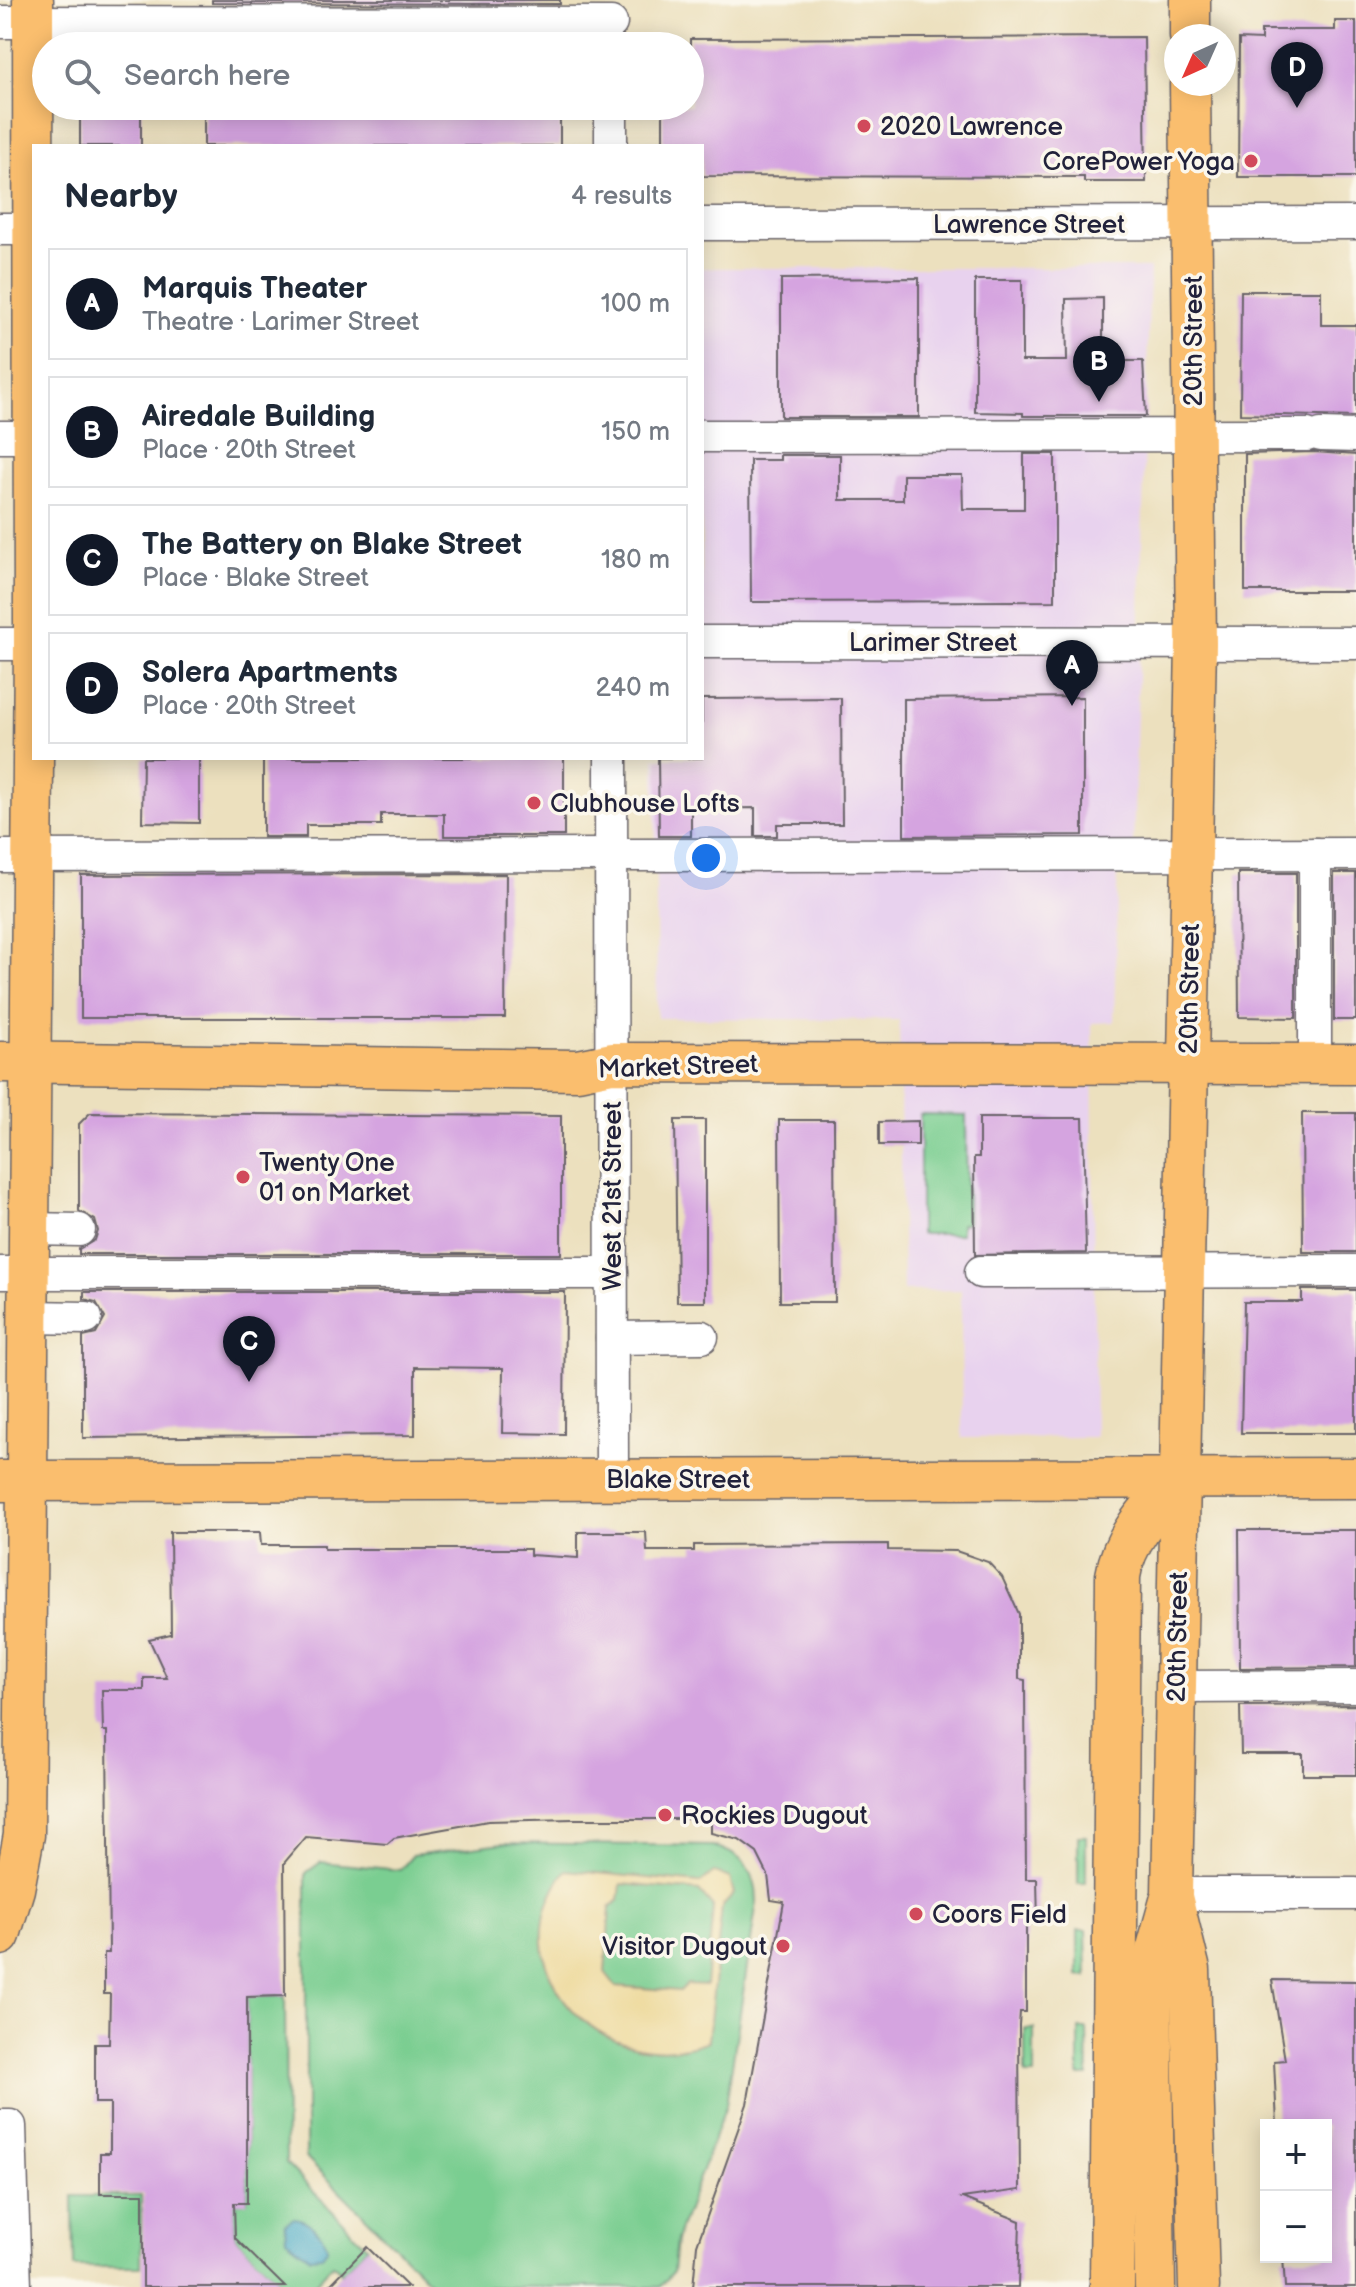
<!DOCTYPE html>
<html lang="en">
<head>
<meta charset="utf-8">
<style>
  body { margin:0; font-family:"Balsamiq Sans",sans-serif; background:#f2f2f3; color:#1f2937 }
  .controls { position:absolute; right:24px; bottom:24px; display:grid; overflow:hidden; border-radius:0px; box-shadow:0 4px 20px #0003 }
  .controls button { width:72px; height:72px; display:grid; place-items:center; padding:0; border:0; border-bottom:2px solid #e0e1e3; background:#fff; color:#1f2937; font:40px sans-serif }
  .compass { position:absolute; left:1164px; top:24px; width:72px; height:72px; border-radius:50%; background:#fff; box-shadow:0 4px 20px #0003; rotate:225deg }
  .you { position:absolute; left:706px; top:858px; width:28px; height:28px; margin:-20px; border:6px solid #fff; border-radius:50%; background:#1a73e8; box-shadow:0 0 0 12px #1a73e833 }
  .badge { display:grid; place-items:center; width:52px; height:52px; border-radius:50%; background:#111827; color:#fff; font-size:26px; font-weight:700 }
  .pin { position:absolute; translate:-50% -66px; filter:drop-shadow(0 2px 4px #0008) }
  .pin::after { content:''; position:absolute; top:42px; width:28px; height:24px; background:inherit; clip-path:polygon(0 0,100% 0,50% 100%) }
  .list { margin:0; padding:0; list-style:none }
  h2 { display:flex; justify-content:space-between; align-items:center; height:104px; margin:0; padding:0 32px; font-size:34px }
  h2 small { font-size:26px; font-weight:400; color:#747a83 }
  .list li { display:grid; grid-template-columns:52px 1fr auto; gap:24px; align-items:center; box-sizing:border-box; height:112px; margin:0 16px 16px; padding:0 16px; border:2px solid #e0e1e3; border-radius:0px }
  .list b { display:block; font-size:30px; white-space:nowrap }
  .list p { margin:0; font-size:26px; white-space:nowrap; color:#747a83 }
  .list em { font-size:26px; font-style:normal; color:#747a83 }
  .icon { flex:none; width:44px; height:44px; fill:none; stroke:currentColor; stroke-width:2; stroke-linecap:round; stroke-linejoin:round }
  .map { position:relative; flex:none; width:1356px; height:2287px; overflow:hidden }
  .search { position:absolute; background:#fff; box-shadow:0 4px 20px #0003; left:32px; top:32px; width:672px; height:88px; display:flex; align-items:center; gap:20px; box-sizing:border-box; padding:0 28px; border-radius:44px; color:#747a83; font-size:30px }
  .panel { position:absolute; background:#fff; box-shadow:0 4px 20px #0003; left:32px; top:144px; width:672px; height:616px; border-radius:0px }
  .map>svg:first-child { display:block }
  .built { fill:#e8d2ee }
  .green { fill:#7ace91; stroke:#4e7866; stroke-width:2 }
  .sand { fill:#eeda9e; stroke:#887e6c; stroke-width:2; fill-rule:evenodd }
  .water { fill:#45a8c5; stroke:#346580; stroke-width:2 }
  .building { fill:#d5a4e0 }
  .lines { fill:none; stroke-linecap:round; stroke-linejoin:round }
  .minor-casing { stroke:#696469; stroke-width:35 }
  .major-casing { stroke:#696469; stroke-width:43 }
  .highway-casing { stroke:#696469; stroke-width:47 }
  .minor { stroke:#fff; stroke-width:32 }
  .major { stroke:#fabe6e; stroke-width:40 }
  .highway { stroke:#fabe6e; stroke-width:44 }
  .poi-dot { fill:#d1495b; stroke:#fbf7ec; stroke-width:3 }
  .labels { text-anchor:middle; stroke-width:7; stroke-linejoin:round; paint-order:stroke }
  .poi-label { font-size:26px; fill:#22223b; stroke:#fbf7ec; text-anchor:start }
  .street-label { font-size:26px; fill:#22223b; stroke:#fbf7ec }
</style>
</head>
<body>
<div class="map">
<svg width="1356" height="2287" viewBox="0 0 1356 2287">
  <rect width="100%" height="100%" fill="#fbf7ec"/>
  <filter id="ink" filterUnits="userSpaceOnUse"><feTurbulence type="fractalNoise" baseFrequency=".0125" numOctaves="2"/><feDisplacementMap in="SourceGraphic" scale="16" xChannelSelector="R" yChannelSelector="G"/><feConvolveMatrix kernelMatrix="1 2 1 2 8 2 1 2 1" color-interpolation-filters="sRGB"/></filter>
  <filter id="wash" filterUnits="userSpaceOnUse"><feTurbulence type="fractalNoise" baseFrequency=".006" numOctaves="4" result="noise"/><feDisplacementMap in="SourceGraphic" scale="32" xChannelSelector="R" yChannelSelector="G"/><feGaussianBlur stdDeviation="1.8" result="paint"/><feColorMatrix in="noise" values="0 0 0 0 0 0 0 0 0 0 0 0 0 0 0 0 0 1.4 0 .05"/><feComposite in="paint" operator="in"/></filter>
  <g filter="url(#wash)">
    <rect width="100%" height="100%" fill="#ece0be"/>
    <polygon class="built" points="702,268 1150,268 1133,850 1118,851 1114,1022 1092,1023 1095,1437 962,1438 961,1290 903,1291 899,1020 657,1018 655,758 702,758"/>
    <g class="green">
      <polygon points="920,1114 966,1115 967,1223 961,1224 961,1234 920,1234"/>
      <rect x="1078" y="1836" width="8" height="47"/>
      <path d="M 503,1843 L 713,1846 C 741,1853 757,1872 757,1901 L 726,2105 L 676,2240 L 673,2272 L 660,2287 L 435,2287 L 306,2157 L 306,1873 L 321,1862 L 400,1870 L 413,1855 Z"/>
      <polygon points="1078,1930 1086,1930 1087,1977 1078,1976"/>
      <polygon points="285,1996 286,2163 367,2247 342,2273 333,2264 311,2287 285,2287 235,2238 234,2203 247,2202 247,1997"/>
      <rect x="1025" y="2029" width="9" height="46"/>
      <polygon points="1079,2029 1087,2029 1088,2076 1079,2076"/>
      <polygon points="73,2196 141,2196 141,2267 74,2267"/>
    </g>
    <path class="sand" d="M 566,1870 L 700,1883 L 714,1872 L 730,1878 L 734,1894 L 722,1907 L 708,2041 C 602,2082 494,1967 566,1870 ZM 621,1884 L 699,1891 L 713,1907 L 706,1985 L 687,1984 L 680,1991 L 616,1986 L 605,1972 L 610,1908 L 619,1900 Z"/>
    <path class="water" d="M 294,2218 C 307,2218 325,2236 328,2248 L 322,2256 L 310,2257 L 286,2239 L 285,2224 Z"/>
    <g id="blocks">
      <g class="building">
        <polygon points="212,0 560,0 560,4 212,3"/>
        <polygon points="1335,21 1356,21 1356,177 1238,177 1239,39 1261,40 1261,30 1335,30"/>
        <polygon points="1144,37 1146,182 1084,182 1084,177 702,176 702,146 663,146 663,106 690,106 690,39"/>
        <rect x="80" y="41" width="54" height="5"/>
        <polygon points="212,41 560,42 560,46 212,46"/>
        <rect x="80" y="106" width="61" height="40"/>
        <rect x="204" y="106" width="356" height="40"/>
        <polygon points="919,278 919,417 781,417 781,279"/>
        <polygon points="975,280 1022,280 1022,361 1067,361 1066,299 1103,298 1103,361 1143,361 1146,416 1023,416 1023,413 975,412"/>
        <polygon points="1241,291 1321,291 1321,325 1356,325 1356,417 1240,414"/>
        <polygon points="1314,452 1356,455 1356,591 1245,591 1245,454"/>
        <polygon points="1024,454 1055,454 1055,601 751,602 750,460 780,460 780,455 840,455 840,500 903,500 903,475 962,475 963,509 1024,509"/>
        <polygon points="1083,697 1083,835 904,836 904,699"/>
        <polygon points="841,698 842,824 777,824 777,836 755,836 755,808 691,809 691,836 659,836 658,758 702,758 702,699"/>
        <polygon points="143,758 199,758 199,823 142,822"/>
        <polygon points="263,758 564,758 564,836 444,836 444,814 381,814 381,825 306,825 306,837 263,837"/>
        <polygon points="1238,873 1296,873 1296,1018 1239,1017"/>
        <rect x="1334" y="873" width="22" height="147"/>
        <polygon points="506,874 505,1018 81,1018 81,875"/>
        <polygon points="90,1113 561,1116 561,1254 79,1254 79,1249 95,1240 98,1231 95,1220 79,1211 79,1124"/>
        <polygon points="1302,1113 1356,1113 1356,1252 1303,1252"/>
        <polygon points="979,1118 1083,1118 1086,1253 975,1255 974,1157 979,1157"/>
        <polygon points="675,1120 705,1120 705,1302 677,1302"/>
        <polygon points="779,1120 834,1120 835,1302 780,1302"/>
        <polygon points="918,1121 918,1145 879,1145 879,1122"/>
        <polygon points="1302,1290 1356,1290 1356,1433 1241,1433 1244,1302 1302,1302"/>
        <polygon points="84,1292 565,1292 564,1434 502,1433 503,1368 415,1367 415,1435 83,1438 83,1337 96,1334 105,1318 96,1302 84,1299"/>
        <polygon points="1239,1530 1356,1530 1356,1667 1240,1668"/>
        <polygon points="170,1532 260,1532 261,1545 324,1545 324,1549 530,1549 530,1555 578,1558 578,1532 646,1532 647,1551 694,1551 694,1545 888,1544 888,1550 956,1551 988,1562 1002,1577 1019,1614 1019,1679 1025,1680 1026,1879 1037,1879 1038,1924 1026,1924 1026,2012 1020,2012 1019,2025 1020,2190 962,2198 1020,2221 1018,2287 693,2287 697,2245 747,2104 784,1902 771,1900 768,1875 757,1853 739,1840 711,1833 711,1819 574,1819 488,1821 394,1838 387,1844 306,1837 284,1863 285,1996 247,1997 247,2203 234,2203 235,2238 285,2287 143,2287 143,2194 100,2194 100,2153 110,2153 110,2103 95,2103 95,2044 109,2044 110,1994 104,1994 104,1953 109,1953 107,1731 103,1731 102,1690 144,1690 144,1678 167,1678 149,1639 171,1634"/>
        <polygon points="1356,1705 1356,1775 1303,1775 1303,1754 1241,1754 1240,1706"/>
        <polygon points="1272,1980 1356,1981 1356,2287 1285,2287 1283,2257 1326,2257 1326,2125 1277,2125 1274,2061 1285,2060"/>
        <polygon points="367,2247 408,2287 328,2287"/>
      </g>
    </g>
  </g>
  <g filter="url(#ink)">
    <use href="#blocks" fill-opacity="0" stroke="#696469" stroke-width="2"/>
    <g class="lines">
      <g class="minor-casing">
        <g id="minor">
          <polyline points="0,22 611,23"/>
          <polyline points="611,106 611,146"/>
          <polyline points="702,224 1356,223"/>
          <polyline points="0,229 34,229"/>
          <polyline points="1321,435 1356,436"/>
          <polyline points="702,436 1307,435"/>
          <polyline points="0,437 34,437"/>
          <polyline points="702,642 1356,643"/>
          <polyline points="0,644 34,644"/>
          <polyline points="611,758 612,1479"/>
          <polyline points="1315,854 1315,1064"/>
          <polyline points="0,856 1356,854"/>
          <polyline points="31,1229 79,1230"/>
          <polyline points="981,1272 1356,1271"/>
          <polyline points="0,1273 612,1273"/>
          <polyline points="30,1317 86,1318"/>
          <polyline points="612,1338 702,1337"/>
          <polyline points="1176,1687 1356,1686"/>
          <polyline points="1172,1894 1356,1894"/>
          <polyline points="0,2126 10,2126 15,2287"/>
        </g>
      </g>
      <g class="major-casing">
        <g id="major">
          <polyline points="1190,0 1190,36"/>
          <polyline points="0,1062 578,1070 612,1063 1356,1064"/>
          <polyline points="0,1481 1356,1478"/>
          <polyline points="1172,1897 1190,1970 1199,2287"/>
          <polyline points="0,1935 14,1889 24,1835 34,644 33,0"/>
          <polyline points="1155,2287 1151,1969 1172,1894 1196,643 1190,84"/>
        </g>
      </g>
      <g class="highway-casing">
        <path id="highway" d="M 1112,2287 L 1118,1576 C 1124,1536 1154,1507 1180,1478"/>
      </g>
      <use href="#minor" class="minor"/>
      <use href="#major" class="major"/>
      <use href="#highway" class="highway"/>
    </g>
  </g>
  <g class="poi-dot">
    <circle cx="864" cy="126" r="8"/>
    <circle cx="1251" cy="161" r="8"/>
    <circle cx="534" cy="803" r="8"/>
    <circle cx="243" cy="1177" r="8"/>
    <circle cx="665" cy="1815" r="8"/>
    <circle cx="916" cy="1914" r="8"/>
    <circle cx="783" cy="1946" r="8"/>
  </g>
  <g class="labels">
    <g class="poi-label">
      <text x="880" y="135">2020 Lawrence</text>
      <text x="1235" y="170" text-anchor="end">CorePower Yoga</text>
      <text x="550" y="812">Clubhouse Lofts</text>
      <text x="259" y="1171">Twenty One<tspan x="259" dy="30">01 on Market</tspan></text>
      <text x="681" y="1824">Rockies Dugout</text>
      <text x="932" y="1923">Coors Field</text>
      <text x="767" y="1955" text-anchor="end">Visitor Dugout</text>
    </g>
    <g class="street-label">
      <text x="1029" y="233">Lawrence Street</text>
      <text transform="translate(1193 341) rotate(-90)" y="9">20th Street</text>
      <text x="933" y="651">Larimer Street</text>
      <text transform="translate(1189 989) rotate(-89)" y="9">20th Street</text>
      <text transform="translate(678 1066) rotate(-2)" y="9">Market Street</text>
      <text transform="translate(612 1196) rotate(-90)" y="9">West 21st Street</text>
      <text x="678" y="1488">Blake Street</text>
      <text transform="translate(1177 1637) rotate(-89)" y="9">20th Street</text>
    </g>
  </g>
</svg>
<div class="controls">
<button>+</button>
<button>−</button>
</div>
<svg class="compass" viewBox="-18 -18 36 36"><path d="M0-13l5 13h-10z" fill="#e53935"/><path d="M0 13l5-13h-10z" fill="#747a83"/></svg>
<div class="you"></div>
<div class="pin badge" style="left:1072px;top:706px">A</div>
<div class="pin badge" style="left:1099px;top:402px">B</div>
<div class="pin badge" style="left:249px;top:1382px">C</div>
<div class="pin badge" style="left:1297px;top:108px">D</div>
<div class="search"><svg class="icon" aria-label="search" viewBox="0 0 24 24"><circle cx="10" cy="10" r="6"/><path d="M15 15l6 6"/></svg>Search here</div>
<section class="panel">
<h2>Nearby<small>4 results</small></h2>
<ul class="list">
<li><span class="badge">A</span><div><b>Marquis Theater</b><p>Theatre · Larimer Street</p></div><em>100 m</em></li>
<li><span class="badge">B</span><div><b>Airedale Building</b><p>Place · 20th Street</p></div><em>150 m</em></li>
<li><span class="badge">C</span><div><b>The Battery on Blake Street</b><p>Place · Blake Street</p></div><em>180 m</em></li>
<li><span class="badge">D</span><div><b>Solera Apartments</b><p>Place · 20th Street</p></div><em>240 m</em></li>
</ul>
</section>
</div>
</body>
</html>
